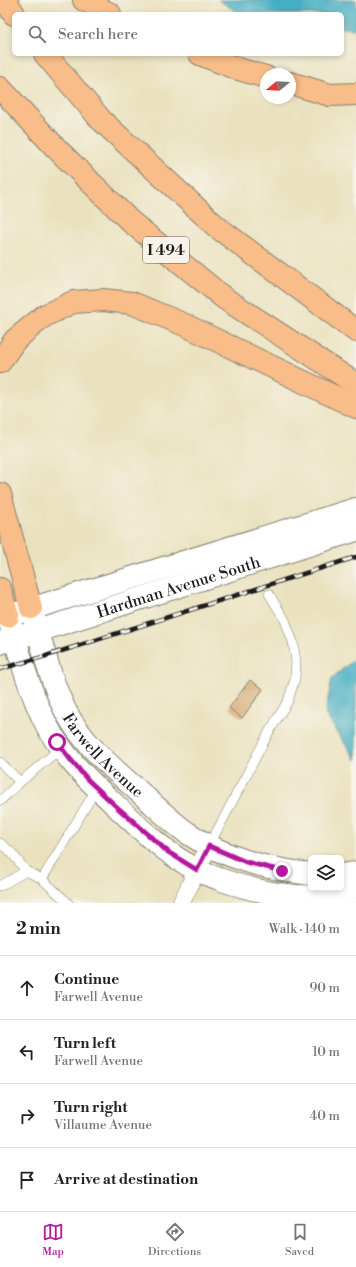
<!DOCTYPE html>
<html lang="en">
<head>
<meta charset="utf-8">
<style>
  body { margin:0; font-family:"Libre Bodoni",serif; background:#f2f2f2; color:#202124 }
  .controls { position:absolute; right:12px; bottom:12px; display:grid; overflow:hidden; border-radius:6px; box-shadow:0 2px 6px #0003 }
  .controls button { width:36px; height:36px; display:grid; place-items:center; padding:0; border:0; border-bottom:1px solid #e0e0e0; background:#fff; color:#202124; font:20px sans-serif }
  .compass { position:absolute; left:260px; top:68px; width:36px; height:36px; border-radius:50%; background:#fff; box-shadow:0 2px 6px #0003; rotate:252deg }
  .stop { position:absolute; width:12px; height:12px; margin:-9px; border:3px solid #b5179e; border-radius:50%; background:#fff }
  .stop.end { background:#b5179e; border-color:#fff; box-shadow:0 1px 4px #0008 }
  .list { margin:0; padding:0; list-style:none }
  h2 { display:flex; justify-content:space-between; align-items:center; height:52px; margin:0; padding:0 16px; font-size:17px }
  h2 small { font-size:13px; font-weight:400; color:#757577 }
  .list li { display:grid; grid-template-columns:26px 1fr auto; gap:12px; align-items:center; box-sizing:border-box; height:64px; padding:0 16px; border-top:1px solid #e0e0e0 }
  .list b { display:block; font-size:15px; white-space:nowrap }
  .list p { margin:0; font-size:13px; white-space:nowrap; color:#757577 }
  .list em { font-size:13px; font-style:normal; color:#757577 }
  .icon { flex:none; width:22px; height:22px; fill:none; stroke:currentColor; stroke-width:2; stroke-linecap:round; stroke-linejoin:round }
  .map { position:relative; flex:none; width:356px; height:903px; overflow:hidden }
  .search { position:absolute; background:#fff; box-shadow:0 2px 6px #0003; left:12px; right:12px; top:12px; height:44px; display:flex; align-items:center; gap:10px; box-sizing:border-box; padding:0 14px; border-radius:6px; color:#757577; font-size:15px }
  .sheet { height:308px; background:#fff }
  nav { display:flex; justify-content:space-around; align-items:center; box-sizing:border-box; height:56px; border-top:1px solid #e0e0e0; background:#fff; font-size:11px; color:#757577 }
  nav a { display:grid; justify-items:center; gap:2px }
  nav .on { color:#b5179e }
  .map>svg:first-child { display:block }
  .water { fill:#45aec3; stroke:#306570 }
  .building { fill:#d5a970 }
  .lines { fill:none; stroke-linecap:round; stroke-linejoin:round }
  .service-casing { stroke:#837f6e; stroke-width:10 }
  .minor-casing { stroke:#837f6e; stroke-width:18 }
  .tertiary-casing { stroke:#837f6e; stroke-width:24 }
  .motorway-casing { stroke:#837f6e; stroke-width:24 }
  .service { stroke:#fff; stroke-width:9 }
  .minor { stroke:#fff; stroke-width:17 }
  .tertiary { stroke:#fff; stroke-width:22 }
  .motorway { stroke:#f8bd89; stroke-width:22 }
  .rail-casing { stroke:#1c1c1c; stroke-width:4.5 }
  .rail { stroke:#f7f3e8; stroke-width:3; stroke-dasharray:9; stroke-linecap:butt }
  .route { stroke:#b5179e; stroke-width:5 }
  .labels { text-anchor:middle; stroke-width:3.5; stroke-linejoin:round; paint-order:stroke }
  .shield { fill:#f7f3e8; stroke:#5e5c59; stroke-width:1 }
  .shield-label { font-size:15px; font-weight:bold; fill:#1c1c1c }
  .street-label { font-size:16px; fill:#1c1c1c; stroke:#f7f3e8 }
</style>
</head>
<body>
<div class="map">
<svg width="356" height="903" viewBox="0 0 356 903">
  <rect width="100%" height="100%" fill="#f7f3e8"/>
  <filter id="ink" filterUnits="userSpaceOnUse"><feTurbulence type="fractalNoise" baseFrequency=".025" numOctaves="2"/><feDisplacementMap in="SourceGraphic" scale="8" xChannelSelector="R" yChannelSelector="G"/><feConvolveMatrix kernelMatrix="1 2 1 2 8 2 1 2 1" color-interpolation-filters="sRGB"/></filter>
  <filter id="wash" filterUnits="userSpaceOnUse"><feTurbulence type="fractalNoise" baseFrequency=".012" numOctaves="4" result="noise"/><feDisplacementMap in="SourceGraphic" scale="16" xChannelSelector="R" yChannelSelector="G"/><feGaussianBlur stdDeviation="0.9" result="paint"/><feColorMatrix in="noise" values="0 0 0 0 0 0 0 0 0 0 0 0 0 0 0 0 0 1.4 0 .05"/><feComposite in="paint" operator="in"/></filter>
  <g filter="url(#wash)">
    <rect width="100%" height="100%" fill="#eae2bf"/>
    <g class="water">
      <polygon points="218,0 356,0 356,29 342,28 342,14 241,14"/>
      <polygon points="356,658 356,760 325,714 332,678"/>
    </g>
    <g id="blocks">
      <polygon class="building" points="250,680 263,689 242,718 229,708"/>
    </g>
  </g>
  <g filter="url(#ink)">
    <use href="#blocks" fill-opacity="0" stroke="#837f6e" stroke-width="1"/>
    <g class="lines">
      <g class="service-casing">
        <g id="service">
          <polyline points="0,762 20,782 61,748"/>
          <polyline points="0,801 20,782"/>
          <polyline points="0,843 11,852 26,871"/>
          <polyline points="209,846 269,732 288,701 295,679 296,662 293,642 285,620 269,594"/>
          <polyline points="42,879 97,788"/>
          <polyline points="0,886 26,871 42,879 68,903"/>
        </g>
      </g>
      <g class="minor-casing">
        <polyline id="minor" points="181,903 209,846"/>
      </g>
      <g class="tertiary-casing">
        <g id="tertiary">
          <path id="s1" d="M 31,608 C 42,643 50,680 66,712 C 83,743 109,765 135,788 C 152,803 168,819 186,832 C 224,858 266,869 311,874"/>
          <polyline points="17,613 356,509"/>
          <path d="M 8,616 C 19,652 29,690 46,724 C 61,754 86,778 110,800 C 136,825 164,853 197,870 C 204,874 212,876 219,879 C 262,894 311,902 356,892"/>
          <path id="s2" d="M 0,643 L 356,530"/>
          <polyline points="341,875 356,873"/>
        </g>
      </g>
      <g class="motorway-casing">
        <g id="motorway">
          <polyline points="5,0 14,14"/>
          <polyline points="84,0 110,14"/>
          <polyline points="45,54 102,121 217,227 356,331"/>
          <polyline points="200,54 238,69 266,77"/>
          <polyline points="290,83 330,95 356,94"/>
          <polyline points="0,88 56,148 131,222 224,298 356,384"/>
          <polyline points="0,362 15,340 44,316 73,302 103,300 132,303 185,325 356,407"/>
          <polyline points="0,494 31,608"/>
          <polyline points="0,589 8,616"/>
        </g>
      </g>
      <use href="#service" class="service"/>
      <use href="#minor" class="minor"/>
      <use href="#tertiary" class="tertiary"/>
      <use href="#motorway" class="motorway"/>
      <g class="rail-casing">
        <polyline id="rail" points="0,669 46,656 356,557"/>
      </g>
      <use href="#rail" class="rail"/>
    </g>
  </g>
  <g class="lines" filter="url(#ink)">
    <polyline class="route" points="57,742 70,759 88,780 118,808 168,852 197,870 209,846 246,862 282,871"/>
  </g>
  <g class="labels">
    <rect class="shield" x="143" y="237" width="46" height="26" rx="3"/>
    <g class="shield-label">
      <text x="166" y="255">I 494</text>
    </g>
    <g class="street-label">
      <text dy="6" stroke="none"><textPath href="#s2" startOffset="187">Hardman Avenue South</textPath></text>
      <text dy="6" stroke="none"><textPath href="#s1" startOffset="167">Farwell Avenue</textPath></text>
    </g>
  </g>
</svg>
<div class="controls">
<button><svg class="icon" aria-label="layers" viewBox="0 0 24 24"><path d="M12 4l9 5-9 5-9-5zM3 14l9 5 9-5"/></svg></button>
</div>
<svg class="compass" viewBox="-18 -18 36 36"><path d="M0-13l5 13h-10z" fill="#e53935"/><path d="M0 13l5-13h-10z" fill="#757577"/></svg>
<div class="stop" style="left:57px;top:742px"></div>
<div class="stop end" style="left:282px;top:871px"></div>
<div class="search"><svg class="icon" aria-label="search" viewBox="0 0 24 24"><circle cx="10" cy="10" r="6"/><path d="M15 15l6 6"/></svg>Search here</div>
</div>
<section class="sheet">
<h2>2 min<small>Walk · 140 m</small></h2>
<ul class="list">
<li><svg class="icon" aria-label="ahead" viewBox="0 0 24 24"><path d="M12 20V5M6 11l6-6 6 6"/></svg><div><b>Continue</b><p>Farwell Avenue</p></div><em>90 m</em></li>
<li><svg class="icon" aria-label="left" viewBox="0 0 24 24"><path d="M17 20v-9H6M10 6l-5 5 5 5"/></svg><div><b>Turn left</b><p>Farwell Avenue</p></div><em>10 m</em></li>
<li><svg class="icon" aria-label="right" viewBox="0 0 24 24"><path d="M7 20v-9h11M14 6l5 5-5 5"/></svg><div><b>Turn right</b><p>Villaume Avenue</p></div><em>40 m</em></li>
<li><svg class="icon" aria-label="arrive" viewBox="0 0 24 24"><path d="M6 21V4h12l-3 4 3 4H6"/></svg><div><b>Arrive at destination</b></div></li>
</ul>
</section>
<nav>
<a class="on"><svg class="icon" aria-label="map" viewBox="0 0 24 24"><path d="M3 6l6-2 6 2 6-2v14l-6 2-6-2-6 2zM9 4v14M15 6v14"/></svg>Map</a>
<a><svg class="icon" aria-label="directions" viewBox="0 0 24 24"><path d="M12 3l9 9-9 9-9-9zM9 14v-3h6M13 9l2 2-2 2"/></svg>Directions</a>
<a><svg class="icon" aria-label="saved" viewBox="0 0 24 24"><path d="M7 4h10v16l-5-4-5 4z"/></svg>Saved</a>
</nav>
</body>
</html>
